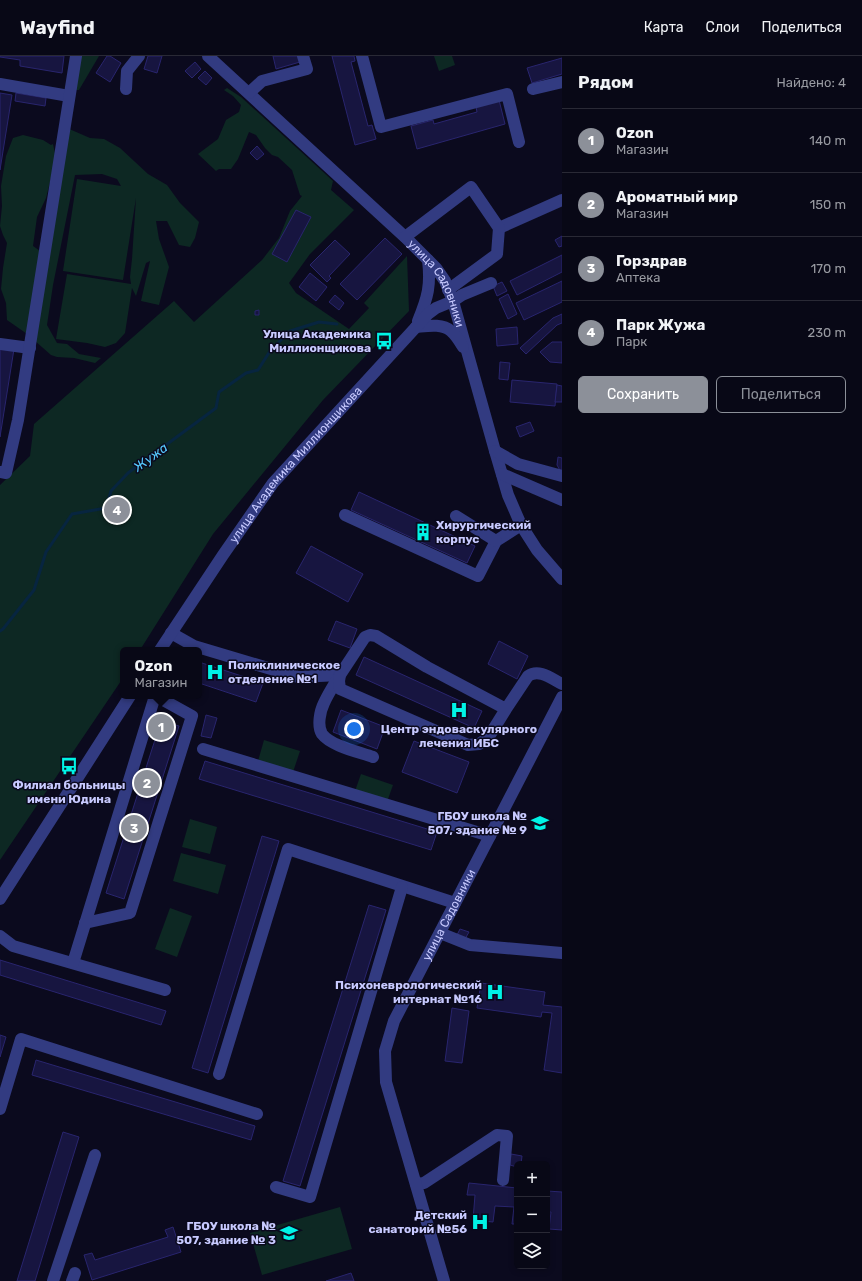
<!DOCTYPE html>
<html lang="ru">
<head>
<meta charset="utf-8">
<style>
  body { margin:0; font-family:Rubik,sans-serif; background:#161623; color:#f1f3f6 }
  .controls { position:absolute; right:12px; bottom:12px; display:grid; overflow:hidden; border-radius:6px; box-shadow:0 2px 6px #0003 }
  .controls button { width:36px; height:36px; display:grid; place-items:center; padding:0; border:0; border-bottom:1px solid #292935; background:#080816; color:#f1f3f6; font:20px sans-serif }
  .you { position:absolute; left:354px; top:673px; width:14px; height:14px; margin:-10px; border:3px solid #fff; border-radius:50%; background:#1a73e8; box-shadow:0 0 0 6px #1a73e833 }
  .badge { display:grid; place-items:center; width:26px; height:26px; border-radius:50%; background:#8c9099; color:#fff; font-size:13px; font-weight:700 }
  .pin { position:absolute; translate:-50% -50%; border:2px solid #fff; box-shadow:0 1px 4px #0006 }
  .popup { position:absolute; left:120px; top:591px; width:82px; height:52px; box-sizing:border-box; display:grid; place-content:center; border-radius:6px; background:#080816; filter:drop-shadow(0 1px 3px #0005); font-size:13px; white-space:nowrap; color:#989aa1 }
  .popup b { font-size:15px; color:#f1f3f6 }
  .popup::after { content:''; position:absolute; left:50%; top:100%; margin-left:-8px; border:8px solid transparent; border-top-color:#080816 }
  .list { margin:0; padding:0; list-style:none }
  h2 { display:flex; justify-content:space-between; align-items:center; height:52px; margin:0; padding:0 16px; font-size:17px }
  h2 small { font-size:13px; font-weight:400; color:#989aa1 }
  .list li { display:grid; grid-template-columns:26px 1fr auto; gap:12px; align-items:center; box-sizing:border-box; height:64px; padding:0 16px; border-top:1px solid #292935 }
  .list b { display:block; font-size:15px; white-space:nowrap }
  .list p { margin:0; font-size:13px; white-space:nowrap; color:#989aa1 }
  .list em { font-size:13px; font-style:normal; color:#989aa1 }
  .actions { display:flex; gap:8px; padding:12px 16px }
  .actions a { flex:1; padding:9px 0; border:1px solid #8c9099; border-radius:6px; text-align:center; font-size:14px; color:#8c9099 }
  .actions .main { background:#8c9099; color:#fff }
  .icon { flex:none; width:22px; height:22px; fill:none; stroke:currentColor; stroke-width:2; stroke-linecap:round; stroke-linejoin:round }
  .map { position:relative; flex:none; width:562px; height:1225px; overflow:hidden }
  header { display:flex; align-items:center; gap:24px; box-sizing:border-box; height:56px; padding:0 20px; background:#080816; border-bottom:1px solid #292935 }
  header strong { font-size:19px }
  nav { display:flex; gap:22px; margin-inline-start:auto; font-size:14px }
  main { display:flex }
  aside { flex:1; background:#080816 }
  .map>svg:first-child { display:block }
  .green { fill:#0d2823 }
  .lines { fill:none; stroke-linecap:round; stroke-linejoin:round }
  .stream { stroke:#072540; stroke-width:3 }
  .building { fill:#171540; stroke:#29256e }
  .minor { stroke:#323b81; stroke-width:12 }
  .labels { text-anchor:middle; stroke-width:3; stroke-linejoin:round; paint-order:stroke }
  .street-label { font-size:12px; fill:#c8caff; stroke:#0b0a1e }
  .poi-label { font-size:12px; font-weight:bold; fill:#c8caff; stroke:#0b0a1e; text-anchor:end }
  .water-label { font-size:13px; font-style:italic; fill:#56caff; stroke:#0b0a1e }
</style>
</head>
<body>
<header>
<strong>Wayfind</strong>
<nav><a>Карта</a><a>Слои</a><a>Поделиться</a></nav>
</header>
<main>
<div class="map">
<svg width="562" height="1225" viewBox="0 0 562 1225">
  <rect width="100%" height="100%" fill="#0b0a1e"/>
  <g class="green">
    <polygon points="79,0 99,0 79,34 74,34"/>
    <polygon points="434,0 452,0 455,9 439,15"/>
    <polygon points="227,32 241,41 333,125 331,134 354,154 310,198 289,227 296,237 349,273 369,252 364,247 407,200 409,255 323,344 213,478 140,594 123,594 123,622 0,804 0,429 30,400 34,368 174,245 194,266 262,204 279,182 290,155 302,140 300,139 292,114 278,101 272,99 265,92 256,79 249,76 238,103 231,113 219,113 216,115 198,98 218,83 226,64 239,56 241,49 233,40 224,34"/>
    <polygon points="67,72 90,82 104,83 120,92 148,118 167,129 180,147 199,166 195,182 190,191 179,189 167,165 156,165 159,183 169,211 159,249 141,245 150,205 146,207 136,240 132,232 125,277 116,287 105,291 87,287 56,283 67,218 131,228 130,221 132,203 136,142 123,224 63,215 77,123 121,130 117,123 102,118 75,119 53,229 47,269 57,287 67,288 79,298 101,302 95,307 74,302 57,301 51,299 34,284"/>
    <polygon points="23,79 43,84 51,89 53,88 56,102 46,142 37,161 33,190 40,195 30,280 7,264 6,247 1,233 3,212 7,187 3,179 0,170 2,150 1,130 6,100 13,82"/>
    <polygon points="264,684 300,695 293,716 258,705"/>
    <polygon points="361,718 393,729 387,746 355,735"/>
    <polygon points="190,763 217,771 210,798 182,791"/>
    <polygon points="181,797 226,809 218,838 173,825"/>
    <polygon points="170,852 192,860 177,901 155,893"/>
    <polygon points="340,1151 352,1193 262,1219 250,1177"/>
  </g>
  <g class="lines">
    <polyline class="stream" points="0,575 3,573 34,534 46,496 72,458 106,452 111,435 128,417 216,352 219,336 246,317 258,314 270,295 290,275 319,266 337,268"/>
  </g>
  <g class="building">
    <polygon points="0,0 64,0 62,17 20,10 20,4 0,1"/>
    <polygon points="107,0 110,0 121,7 110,26 96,17"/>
    <polygon points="148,0 162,0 157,17 144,13"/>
    <polygon points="273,0 298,0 300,6 276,13"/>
    <polygon points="332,0 354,0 355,5 351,6 368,70 372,69 376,83 355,89"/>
    <polygon points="562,2 562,18 532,27 527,12"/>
    <polygon points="195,6 201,13 192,22 185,15"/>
    <polygon points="205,15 212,22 206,29 198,22"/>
    <polygon points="0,37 12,39 0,114"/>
    <polygon points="16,37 46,42 45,50 15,45"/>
    <polygon points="499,44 505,68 417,93 411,70 433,64 434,68 477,56 476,51"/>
    <polygon points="257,90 264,98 257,104 250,97"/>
    <polygon points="296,154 311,161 287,206 272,198"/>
    <polygon points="562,180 562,190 559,191 555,184"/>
    <polygon points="385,182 402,198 357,244 340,228"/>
    <polygon points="335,184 350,198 329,220 331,222 327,226 310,209"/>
    <polygon points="562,199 562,216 517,239 510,225"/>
    <polygon points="310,217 327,231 316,245 299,231"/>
    <polygon points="562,225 562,246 524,264 516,247"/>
    <polygon points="502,226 507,235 497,240 493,230"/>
    <polygon points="508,238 517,258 508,263 499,243"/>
    <polygon points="335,239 344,247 339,254 329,246"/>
    <polygon points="259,254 259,259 255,259 255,255"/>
    <polygon points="562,258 562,267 557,269 526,298 520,292 553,262"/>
    <polygon points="517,271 518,288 497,290 496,273"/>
    <polygon points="552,286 562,286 562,307 550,306 540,296"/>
    <polygon points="0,291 14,293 0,381"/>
    <polygon points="500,306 510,307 508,324 499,323"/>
    <polygon points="512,324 557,328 555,350 510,346"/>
    <polygon points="557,329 562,330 562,346 555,346"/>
    <polygon points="530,366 534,375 520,381 516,371"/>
    <polygon points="558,401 562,402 562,418 557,409"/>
    <polygon points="359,436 475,490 467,507 351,454"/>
    <polygon points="311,490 363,518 348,546 296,517"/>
    <polygon points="336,565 357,573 350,592 328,584"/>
    <polygon points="499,585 528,600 517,623 488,608"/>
    <polygon points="364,601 482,655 474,672 356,619"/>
    <polygon points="199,606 263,627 256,646 199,627"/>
    <polygon points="341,654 385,671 377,693 333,676"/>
    <polygon points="206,659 217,662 211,682 201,680"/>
    <polygon points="161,665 179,670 124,843 106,837"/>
    <polygon points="414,685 469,706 457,737 402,716"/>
    <polygon points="205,705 437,776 431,794 199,723"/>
    <polygon points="262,780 279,785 208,1017 192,1012"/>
    <polygon points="369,849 386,854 300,1130 283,1125"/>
    <polygon points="460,873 469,876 465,883 457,879"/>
    <polygon points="0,904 166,955 161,969 0,919"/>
    <polygon points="481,927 545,936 543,949 562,951 562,1017 544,1014 552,957 542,956 541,961 477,952"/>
    <polygon points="452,952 469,955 462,1007 445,1005"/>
    <polygon points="0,979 6,981 0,1001"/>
    <polygon points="36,1004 255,1070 251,1084 32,1019"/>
    <polygon points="63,1076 79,1081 35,1225 17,1225"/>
    <polygon points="511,1098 522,1100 521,1108 517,1108 517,1111 510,1109"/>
    <polygon points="469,1127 517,1132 517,1168 512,1168 514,1151 495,1150 493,1166 473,1164 475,1139 467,1139"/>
    <polygon points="547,1135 562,1136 562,1174 549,1173 551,1156 547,1156"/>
    <polygon points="173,1171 181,1196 92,1224 84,1199 92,1197 95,1204 168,1181 165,1174"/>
    <polygon points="351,1217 354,1225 326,1225"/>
  </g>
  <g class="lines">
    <g class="minor">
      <path id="s1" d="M 208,0 L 405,181 L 436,212 L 445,225 L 453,245 L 495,395 L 508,439 L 521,469 L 537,494 L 562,523"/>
      <polyline points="362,0 381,71 507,38 519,86"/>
      <polyline points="0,28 69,40"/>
      <polyline points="126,33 127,15 139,0"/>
      <polyline points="533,33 562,26"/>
      <polyline points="249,37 262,25 307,13 303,0"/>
      <polyline points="499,172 562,144"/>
      <polyline points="405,181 471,131 499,172 497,198 448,234"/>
      <path d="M 418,265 C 428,241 431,229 428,204"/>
      <path d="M 416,271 C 427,270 442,267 451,275 C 456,279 460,286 463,291"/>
      <polyline points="0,288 30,292"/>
      <polyline points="495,395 518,408 562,420"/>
      <polyline points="0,416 6,417 18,364 76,0"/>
      <polyline points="502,418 562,444"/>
      <polyline points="345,459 478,520 496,485 521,469"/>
      <polyline points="456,460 496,485"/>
      <polyline points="171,577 194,590 298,621 340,619"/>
      <path id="s2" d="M 160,594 L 223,499 L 273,427 L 428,258 L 436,252 L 453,245 L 462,239 L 491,227"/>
      <path d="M 339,620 C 334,629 328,638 324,647 C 320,655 317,670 322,678 C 331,690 359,696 373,701"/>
      <path d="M 506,653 L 427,611 L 376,580 L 370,579 L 365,581 L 340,619 L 339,625 L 340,633 L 468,689 L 479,688 L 488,682 L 506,653 L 528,620 C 539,612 552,623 562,628"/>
      <polyline points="203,693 490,780"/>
      <polyline points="0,843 130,640"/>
      <polyline points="85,867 130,857 192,660 156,640"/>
      <polyline points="440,877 470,889 562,897"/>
      <polyline points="0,880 13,890 165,934"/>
      <polyline points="73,907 155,640"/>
      <polyline points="219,1018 288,793 455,847"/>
      <polyline points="0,1053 21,983 257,1058"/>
      <polyline points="416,1128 424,1127 497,1079 507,1080 503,1124"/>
      <polyline points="276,1131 310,1141 402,831"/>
      <polyline points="53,1225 95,1099"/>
      <polyline points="72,1225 75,1217"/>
      <path id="s3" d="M 444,1225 L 386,1026 L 385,995 L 394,965 L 562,641"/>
    </g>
  </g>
  <defs>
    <g id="bus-bare" transform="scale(1.38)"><path d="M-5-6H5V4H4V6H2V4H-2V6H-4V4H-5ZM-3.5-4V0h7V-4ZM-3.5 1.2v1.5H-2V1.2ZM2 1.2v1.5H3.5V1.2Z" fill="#00f3e6" stroke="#0b0a1e" stroke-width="2.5" paint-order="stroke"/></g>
    <g id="building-bare" transform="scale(1.38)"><path d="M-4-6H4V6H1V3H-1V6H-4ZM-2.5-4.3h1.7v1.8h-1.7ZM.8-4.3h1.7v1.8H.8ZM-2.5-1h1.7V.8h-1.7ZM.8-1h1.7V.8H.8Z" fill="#00f3e6" stroke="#0b0a1e" stroke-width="2.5" paint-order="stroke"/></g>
    <g id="hospital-bare" transform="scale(1.38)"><path d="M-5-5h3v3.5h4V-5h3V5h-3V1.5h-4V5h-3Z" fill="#00f3e6" stroke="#0b0a1e" stroke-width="2.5" paint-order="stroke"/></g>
    <g id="school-bare" transform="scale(1.38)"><path d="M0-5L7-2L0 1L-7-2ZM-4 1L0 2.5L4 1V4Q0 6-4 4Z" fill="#00f3e6" stroke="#0b0a1e" stroke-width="2.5" paint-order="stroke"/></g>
  </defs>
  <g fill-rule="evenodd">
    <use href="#bus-bare" x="384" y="285"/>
    <use href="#building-bare" x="423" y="476"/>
    <use href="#hospital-bare" x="215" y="616"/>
    <use href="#hospital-bare" x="459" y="654"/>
    <use href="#bus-bare" x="69" y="710"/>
    <use href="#school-bare" x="540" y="767"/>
    <use href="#hospital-bare" x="495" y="936"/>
    <use href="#hospital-bare" x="480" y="1166"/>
    <use href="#school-bare" x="289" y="1177"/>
  </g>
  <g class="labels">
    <g class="street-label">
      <text dy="4" stroke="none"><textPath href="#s1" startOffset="325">улица Садовники</textPath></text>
      <text dy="4" stroke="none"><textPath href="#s2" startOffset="230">улица Академика Миллионщикова</textPath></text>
      <text dy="4" stroke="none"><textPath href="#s3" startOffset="389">улица Садовники</textPath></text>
    </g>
    <g class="poi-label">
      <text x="371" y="282">Улица Академика<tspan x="371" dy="14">Миллионщикова</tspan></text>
      <text x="436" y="473" text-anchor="start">Хирургический<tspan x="436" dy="14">корпус</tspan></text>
      <text x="228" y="613" text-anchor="start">Поликлиническое<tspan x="228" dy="14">отделение №1</tspan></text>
      <text x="459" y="677" text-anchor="middle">Центр эндоваскулярного<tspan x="459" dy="14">лечения ИБС</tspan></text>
      <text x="69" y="733" text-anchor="middle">Филиал больницы<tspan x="69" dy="14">имени Юдина</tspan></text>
      <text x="527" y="764">ГБОУ школа №<tspan x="527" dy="14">507, здание № 9</tspan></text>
      <text x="482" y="933">Психоневрологический<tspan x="482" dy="14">интернат №16</tspan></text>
      <text x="467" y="1163">Детский<tspan x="467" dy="14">санаторий №56</tspan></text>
      <text x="276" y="1174">ГБОУ школа №<tspan x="276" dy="14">507, здание № 3</tspan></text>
    </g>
    <g class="water-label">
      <text transform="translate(150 401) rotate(-36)" y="5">Жужа</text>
    </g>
  </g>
</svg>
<div class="controls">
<button>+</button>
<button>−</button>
<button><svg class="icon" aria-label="layers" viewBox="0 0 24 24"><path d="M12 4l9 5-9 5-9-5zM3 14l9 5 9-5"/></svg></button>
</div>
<div class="you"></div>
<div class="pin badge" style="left:161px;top:671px">1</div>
<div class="popup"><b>Ozon</b>Магазин</div>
<div class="pin badge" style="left:147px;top:727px">2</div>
<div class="pin badge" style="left:134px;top:772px">3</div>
<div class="pin badge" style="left:117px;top:454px">4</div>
</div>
<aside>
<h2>Рядом<small>Найдено: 4</small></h2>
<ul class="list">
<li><span class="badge">1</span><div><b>Ozon</b><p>Магазин</p></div><em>140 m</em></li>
<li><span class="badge">2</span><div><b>Ароматный мир</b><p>Магазин</p></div><em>150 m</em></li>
<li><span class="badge">3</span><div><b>Горздрав</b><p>Аптека</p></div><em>170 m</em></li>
<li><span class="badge">4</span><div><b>Парк Жужа</b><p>Парк</p></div><em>230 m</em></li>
</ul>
<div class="actions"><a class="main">Сохранить</a><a>Поделиться</a></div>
</aside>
</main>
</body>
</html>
